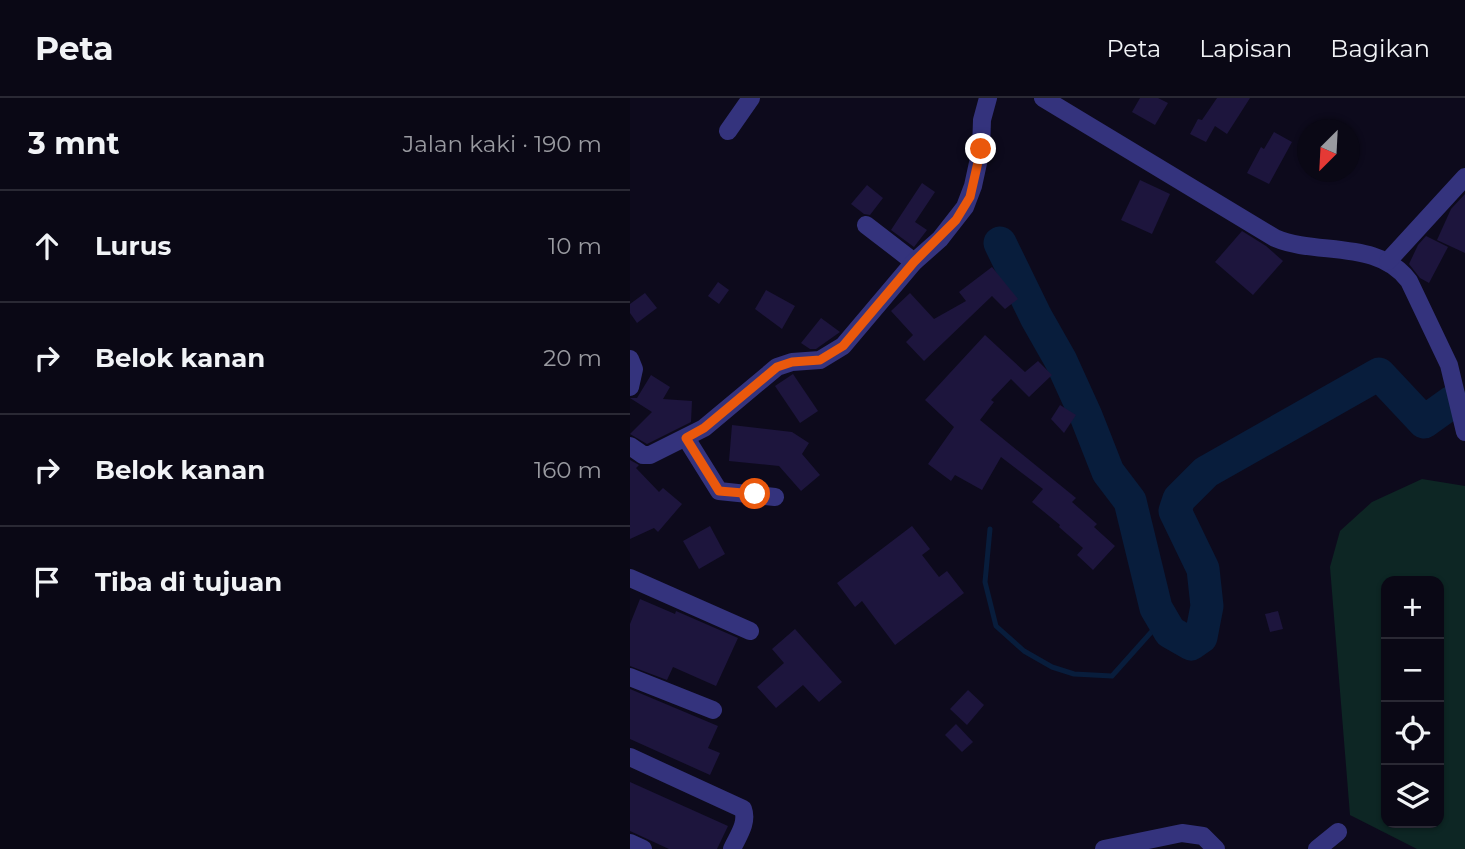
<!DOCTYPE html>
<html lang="id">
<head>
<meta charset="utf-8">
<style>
  body { margin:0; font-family:Montserrat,sans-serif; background:#13111e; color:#f1f3f6 }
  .controls { position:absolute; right:21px; bottom:21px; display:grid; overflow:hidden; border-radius:14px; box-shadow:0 2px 5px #0004 }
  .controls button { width:63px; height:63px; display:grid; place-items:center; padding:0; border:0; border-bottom:2px solid #2a2934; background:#0a0815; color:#f1f3f6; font:35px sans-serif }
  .compass { position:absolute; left:667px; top:21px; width:63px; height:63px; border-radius:50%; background:#0a0815; box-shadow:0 2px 5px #0004; rotate:204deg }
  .stop { position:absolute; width:21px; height:21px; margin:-16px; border:5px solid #ea580c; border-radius:50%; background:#fff }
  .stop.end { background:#ea580c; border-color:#fff; box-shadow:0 2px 7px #0008 }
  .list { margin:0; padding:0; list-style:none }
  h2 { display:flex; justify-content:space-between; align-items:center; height:91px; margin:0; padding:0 28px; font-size:30px }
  h2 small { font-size:23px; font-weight:400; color:#999aa0 }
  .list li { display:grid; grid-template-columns:46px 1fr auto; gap:21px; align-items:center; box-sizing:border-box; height:112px; padding:0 28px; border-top:2px solid #2a2934 }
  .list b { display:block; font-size:26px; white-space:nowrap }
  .list em { font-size:23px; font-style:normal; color:#999aa0 }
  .icon { flex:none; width:38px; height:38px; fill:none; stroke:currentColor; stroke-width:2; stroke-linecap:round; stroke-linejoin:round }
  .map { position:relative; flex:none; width:835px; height:751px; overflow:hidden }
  header { display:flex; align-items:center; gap:42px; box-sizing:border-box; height:98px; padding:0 35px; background:#0a0815; border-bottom:2px solid #2a2934 }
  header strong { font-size:33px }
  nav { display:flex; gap:38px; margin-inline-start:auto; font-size:24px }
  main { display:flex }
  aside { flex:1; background:#0a0815 }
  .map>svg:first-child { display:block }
  .green { fill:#0d2624; fill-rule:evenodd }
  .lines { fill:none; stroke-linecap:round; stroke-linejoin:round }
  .stream { stroke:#081d3c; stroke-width:5 }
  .river { stroke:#081d3c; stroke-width:33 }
  .building { fill:#1d153d }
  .minor { stroke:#34337d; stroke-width:18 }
  .route { stroke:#ea580c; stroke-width:9 }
</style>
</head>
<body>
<header>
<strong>Peta</strong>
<nav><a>Peta</a><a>Lapisan</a><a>Bagikan</a></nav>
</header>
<main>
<aside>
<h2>3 mnt<small>Jalan kaki · 190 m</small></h2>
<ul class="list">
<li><svg class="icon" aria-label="ahead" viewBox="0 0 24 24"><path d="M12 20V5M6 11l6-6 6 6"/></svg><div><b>Lurus</b></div><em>10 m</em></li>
<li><svg class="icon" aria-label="right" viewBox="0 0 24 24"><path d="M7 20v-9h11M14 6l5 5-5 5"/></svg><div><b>Belok kanan</b></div><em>20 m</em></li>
<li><svg class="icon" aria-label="right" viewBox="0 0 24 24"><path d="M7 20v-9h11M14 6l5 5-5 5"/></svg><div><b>Belok kanan</b></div><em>160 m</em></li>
<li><svg class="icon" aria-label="arrive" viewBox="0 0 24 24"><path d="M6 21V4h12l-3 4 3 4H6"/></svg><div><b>Tiba di tujuan</b></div></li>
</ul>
</aside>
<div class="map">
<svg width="835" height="751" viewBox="0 0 835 751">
  <rect width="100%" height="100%" fill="#0d0a1c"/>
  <path class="green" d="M 792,381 L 835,388 L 835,751 L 787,751 L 720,717 L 700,469 L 710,433 L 742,404 ZM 756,483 L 809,483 L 809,725 L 756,725 Z"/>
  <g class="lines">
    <polyline class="stream" points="360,431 355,484 366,528 394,553 422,569 444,576 482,578 524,531 540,534"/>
    <polyline class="river" points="370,145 406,219 431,263 456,318 478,374 500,403 526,510 540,534 561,546 571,539 577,508 573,471 545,413 549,401 576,374 749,276 794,324 822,304"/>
  </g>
  <g class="building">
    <polygon points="510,0 528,0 538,5 525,27 502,14"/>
    <polygon points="587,0 620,0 597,36 585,28 576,44 560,36 568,21 572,22"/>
    <polygon points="644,34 662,44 639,86 617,75 631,49 634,51"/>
    <polygon points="510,82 540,96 522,136 491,122"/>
    <polygon points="292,85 305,94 285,124 297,132 284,149 261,132"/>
    <polygon points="237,87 253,100 240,117 234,116 221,106"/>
    <polygon points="835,96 835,155 807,142 821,111"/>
    <polygon points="612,133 636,148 653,163 623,197 585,164"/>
    <polygon points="796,138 818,149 799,185 790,180 779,166 788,147"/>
    <polygon points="362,169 388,201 375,211 362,198 294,263 276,244 283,237 261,213 280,195 304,221 336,203 329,194"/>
    <polygon points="88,184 99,192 89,206 78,198"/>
    <polygon points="136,192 165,208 152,231 125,211"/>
    <polygon points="15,195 27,210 7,225 0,215 0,206"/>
    <polygon points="191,220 210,234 186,251 180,251 171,245"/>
    <polygon points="355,237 395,274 408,263 422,277 399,299 381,281 361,302 364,304 350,322 446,400 442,404 467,426 464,429 485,448 463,472 447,457 453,450 429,429 430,427 402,404 413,391 371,359 352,392 325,377 321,383 298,366 324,329 295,302"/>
    <polygon points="163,276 188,313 170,325 145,288"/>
    <polygon points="21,277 40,289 33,301 62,303 61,324 17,346 0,336 22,314 0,300 7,300"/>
    <polygon points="430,307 446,317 434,335 421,321"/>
    <polygon points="102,327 162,334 179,345 172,356 190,377 171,393 149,368 99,363"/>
    <polygon points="0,362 9,367 6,370 29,394 33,390 52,406 28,434 24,430 0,441"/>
    <polygon points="80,428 95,456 69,471 53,443"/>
    <polygon points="282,428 300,451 292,457 309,479 317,473 334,495 265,547 232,503 225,509 207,485"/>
    <polygon points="10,501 45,516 46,513 108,540 86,588 43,569 37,582 0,568 0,526"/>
    <polygon points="648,513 653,531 640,534 635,516"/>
    <polygon points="165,531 212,584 189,604 173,587 146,610 127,589 154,565 142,551"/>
    <polygon points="0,591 88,628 78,650 90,655 80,677 0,641"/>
    <polygon points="338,592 354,607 337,627 320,611"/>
    <polygon points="326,626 343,644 332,654 315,637"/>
    <polygon points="0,684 98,728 87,751 39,751 0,733"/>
  </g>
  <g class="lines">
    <g class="minor">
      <path d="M 413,0 L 645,140 C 687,158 748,141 779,183 L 819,267 L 835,334"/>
      <polyline points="98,33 121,0"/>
      <polyline points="236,127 284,164"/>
      <polyline points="758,163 835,79"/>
      <polyline points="0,261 4,271 0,289"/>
      <polyline points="56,340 89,393 145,399"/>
      <polyline points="0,348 13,357 20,357 74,330 147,269 162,264 190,262 213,248 284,164 310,141 335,109 343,88 351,51 352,22 358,0"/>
      <polyline points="0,480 120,533"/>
      <polyline points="0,579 83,612"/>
      <path d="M 0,659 L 113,711 C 118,725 108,738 102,751"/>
      <polyline points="0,745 13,751"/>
      <polyline points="474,751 552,735 573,738 586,751"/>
      <polyline points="687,751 708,734"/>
    </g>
  </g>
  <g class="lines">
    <polyline class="route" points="125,396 89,393 56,340 74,330 147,269 162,264 190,262 213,248 284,164 326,122 340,99 351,51"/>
  </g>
</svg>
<div class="controls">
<button>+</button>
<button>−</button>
<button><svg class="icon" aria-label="locate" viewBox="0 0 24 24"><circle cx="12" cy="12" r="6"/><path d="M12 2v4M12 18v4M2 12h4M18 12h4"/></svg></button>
<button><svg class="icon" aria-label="layers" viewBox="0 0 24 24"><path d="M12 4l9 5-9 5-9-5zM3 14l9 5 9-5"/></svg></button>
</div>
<svg class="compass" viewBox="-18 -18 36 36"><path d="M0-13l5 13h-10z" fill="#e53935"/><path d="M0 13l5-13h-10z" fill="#999aa0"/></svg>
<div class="stop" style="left:125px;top:396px"></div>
<div class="stop end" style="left:351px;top:51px"></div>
</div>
</main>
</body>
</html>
